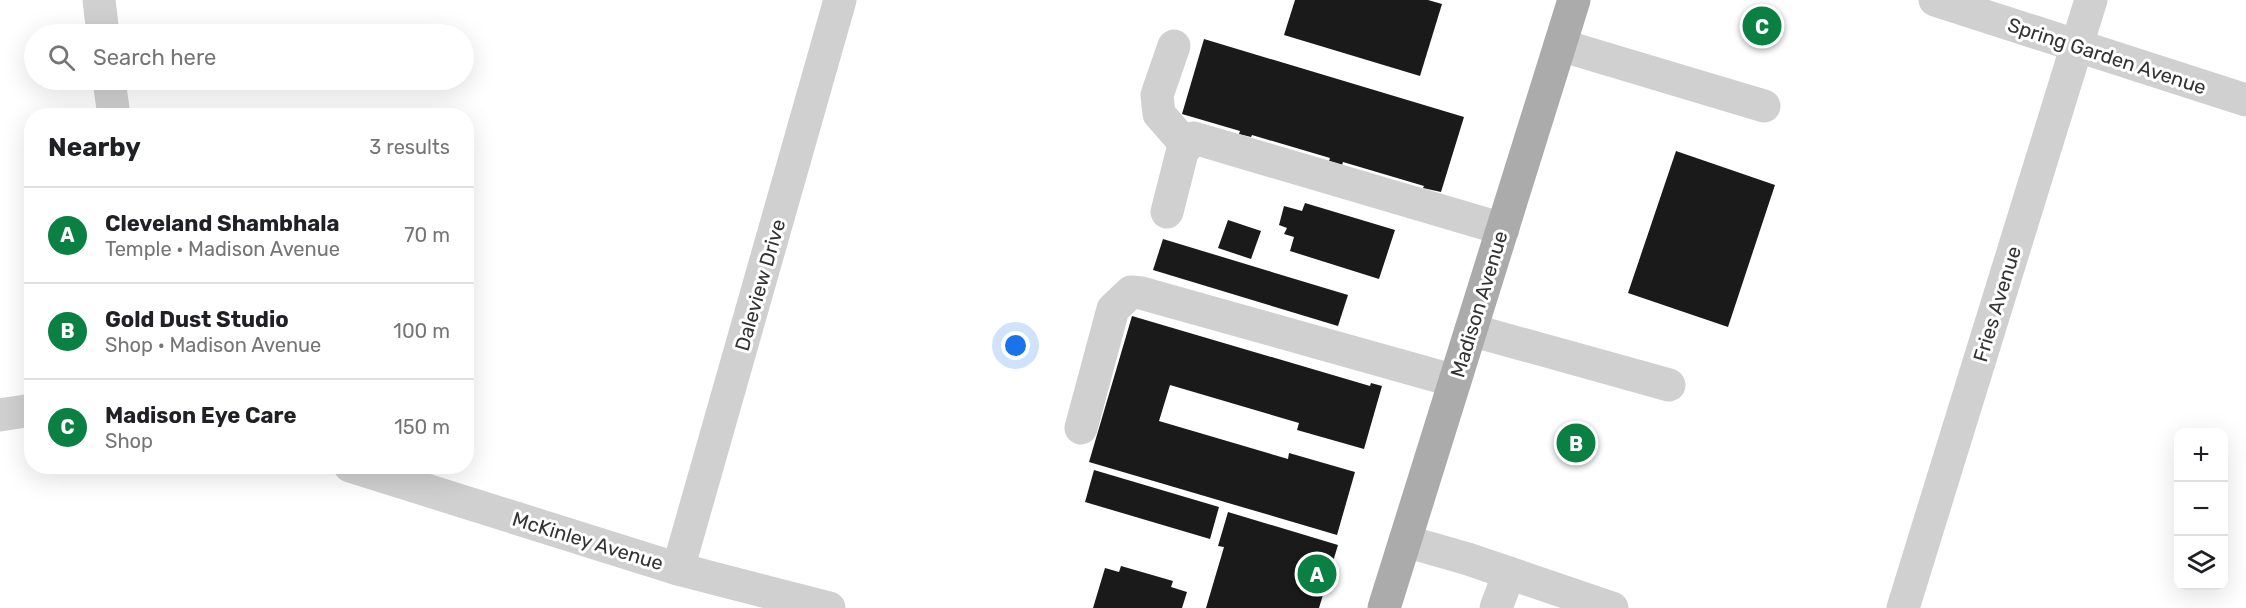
<!DOCTYPE html>
<html lang="en">
<head>
<meta charset="utf-8">
<style>
  body { margin:0; font-family:Rubik,sans-serif; background:#f6f6f6; color:#202124 }
  .controls { position:absolute; right:18px; bottom:18px; display:grid; overflow:hidden; border-radius:12px; box-shadow:0 6px 24px #0002 }
  .controls button { width:54px; height:54px; display:grid; place-items:center; padding:0; border:0; border-bottom:2px solid #e0e0e0; background:#fff; color:#202124; font:30px sans-serif }
  .you { position:absolute; left:1016px; top:346px; width:21px; height:21px; margin:-15px; border:4px solid #fff; border-radius:50%; background:#1a73e8; box-shadow:0 0 0 9px #1a73e833 }
  .badge { display:grid; place-items:center; width:39px; height:39px; border-radius:50%; background:#0b8043; color:#fff; font-size:20px; font-weight:700 }
  .pin { position:absolute; translate:-50% -50%; border:3px solid #fff; box-shadow:0 2px 6px #0006 }
  .list { margin:0; padding:0; list-style:none }
  h2 { display:flex; justify-content:space-between; align-items:center; height:78px; margin:0; padding:0 24px; font-size:26px }
  h2 small { font-size:20px; font-weight:400; color:#757577 }
  .list li { display:grid; grid-template-columns:39px 1fr auto; gap:18px; align-items:center; box-sizing:border-box; height:96px; padding:0 24px; border-top:2px solid #e0e0e0 }
  .list b { display:block; font-size:22px; white-space:nowrap }
  .list p { margin:0; font-size:20px; white-space:nowrap; color:#757577 }
  .list em { font-size:20px; font-style:normal; color:#757577 }
  .icon { flex:none; width:33px; height:33px; fill:none; stroke:currentColor; stroke-width:2; stroke-linecap:round; stroke-linejoin:round }
  .map { position:relative; flex:none; width:2246px; height:608px; overflow:hidden }
  .search { position:absolute; background:#fff; box-shadow:0 6px 24px #0002; left:24px; top:24px; width:450px; height:66px; display:flex; align-items:center; gap:15px; box-sizing:border-box; padding:0 21px; border-radius:33px; color:#757577; font-size:22px }
  .panel { position:absolute; background:#fff; box-shadow:0 6px 24px #0002; left:24px; top:108px; width:450px; height:366px; border-radius:24px }
  .map>svg:first-child { display:block }
  .building { fill:#1a1a1a }
  .lines { fill:none; stroke-linecap:round; stroke-linejoin:round }
  .minor { stroke:#d0d0d0; stroke-width:33 }
  .major { stroke:#ababab; stroke-width:33 }
  .labels { text-anchor:middle; stroke-width:6; stroke-linejoin:round; paint-order:stroke }
  .street-label { font-size:20px; fill:#333; stroke:#fff }
</style>
</head>
<body>
<div class="map">
<svg width="2246" height="608" viewBox="0 0 2246 608">
  <rect width="100%" height="100%" fill="#fff"/>
  <g class="building">
    <polygon points="1295,0 1428,0 1442,4 1420,76 1284,35"/>
    <polygon points="1204,39 1464,117 1441,192 1423,188 1424,186 1343,162 1342,165 1329,161 1330,158 1252,135 1251,137 1239,134 1240,131 1182,114"/>
    <polygon points="1676,151 1775,185 1728,327 1628,293"/>
    <polygon points="1305,203 1395,230 1379,279 1290,251 1294,237 1284,234 1287,228 1279,225 1284,206 1302,211"/>
    <polygon points="1228,220 1261,231 1251,259 1218,248"/>
    <polygon points="1163,239 1348,295 1338,326 1153,270"/>
    <polygon points="1132,316 1370,386 1371,383 1382,386 1364,449 1297,430 1299,423 1170,385 1159,421 1288,459 1289,453 1355,472 1337,535 1089,462"/>
    <polygon points="1094,470 1219,507 1210,539 1085,502"/>
    <polygon points="1228,512 1338,545 1319,608 1206,608 1224,547 1218,546"/>
    <polygon points="1121,566 1173,581 1171,587 1187,592 1182,608 1093,608 1105,568 1119,572"/>
  </g>
  <g class="lines">
    <g class="minor">
      <polyline points="99,0 103,34"/>
      <polyline points="1935,0 2246,100"/>
      <polyline points="1560,45 1764,106"/>
      <polyline points="1174,46 1157,95 1159,114 1187,146"/>
      <polyline points="109,80 114,116"/>
      <polyline points="1167,212 1183,149 1194,138 1503,229"/>
      <polyline points="1471,330 1669,385"/>
      <polyline points="0,415 32,410"/>
      <polyline points="1081,428 1113,309 1131,292 1141,293 1455,381"/>
      <polyline points="350,466 678,569 829,608"/>
      <polyline points="1405,541 1468,559 1612,608"/>
      <polyline points="678,569 840,0"/>
      <polyline points="1496,608 1509,573"/>
      <polyline points="1903,608 2091,0"/>
    </g>
    <polyline class="major" points="1384,608 1574,0"/>
  </g>
  <g class="labels">
    <g class="street-label">
      <text transform="translate(2107 56) rotate(18)" y="7">Spring Garden Avenue</text>
      <text transform="translate(760 285) rotate(-74)" y="7">Daleview Drive</text>
      <text transform="translate(1479 304) rotate(-73)" y="7">Madison Avenue</text>
      <text transform="translate(1997 304) rotate(-73)" y="7">Fries Avenue</text>
      <text transform="translate(588 541) rotate(17)" y="7">McKinley Avenue</text>
    </g>
  </g>
</svg>
<div class="controls">
<button>+</button>
<button>−</button>
<button><svg class="icon" aria-label="layers" viewBox="0 0 24 24"><path d="M12 4l9 5-9 5-9-5zM3 14l9 5 9-5"/></svg></button>
</div>
<div class="you"></div>
<div class="pin badge" style="left:1317px;top:574px">A</div>
<div class="pin badge" style="left:1576px;top:443px">B</div>
<div class="pin badge" style="left:1762px;top:26px">C</div>
<div class="search"><svg class="icon" aria-label="search" viewBox="0 0 24 24"><circle cx="10" cy="10" r="6"/><path d="M15 15l6 6"/></svg>Search here</div>
<section class="panel">
<h2>Nearby<small>3 results</small></h2>
<ul class="list">
<li><span class="badge">A</span><div><b>Cleveland Shambhala</b><p>Temple · Madison Avenue</p></div><em>70 m</em></li>
<li><span class="badge">B</span><div><b>Gold Dust Studio</b><p>Shop · Madison Avenue</p></div><em>100 m</em></li>
<li><span class="badge">C</span><div><b>Madison Eye Care</b><p>Shop</p></div><em>150 m</em></li>
</ul>
</section>
</div>
</body>
</html>
